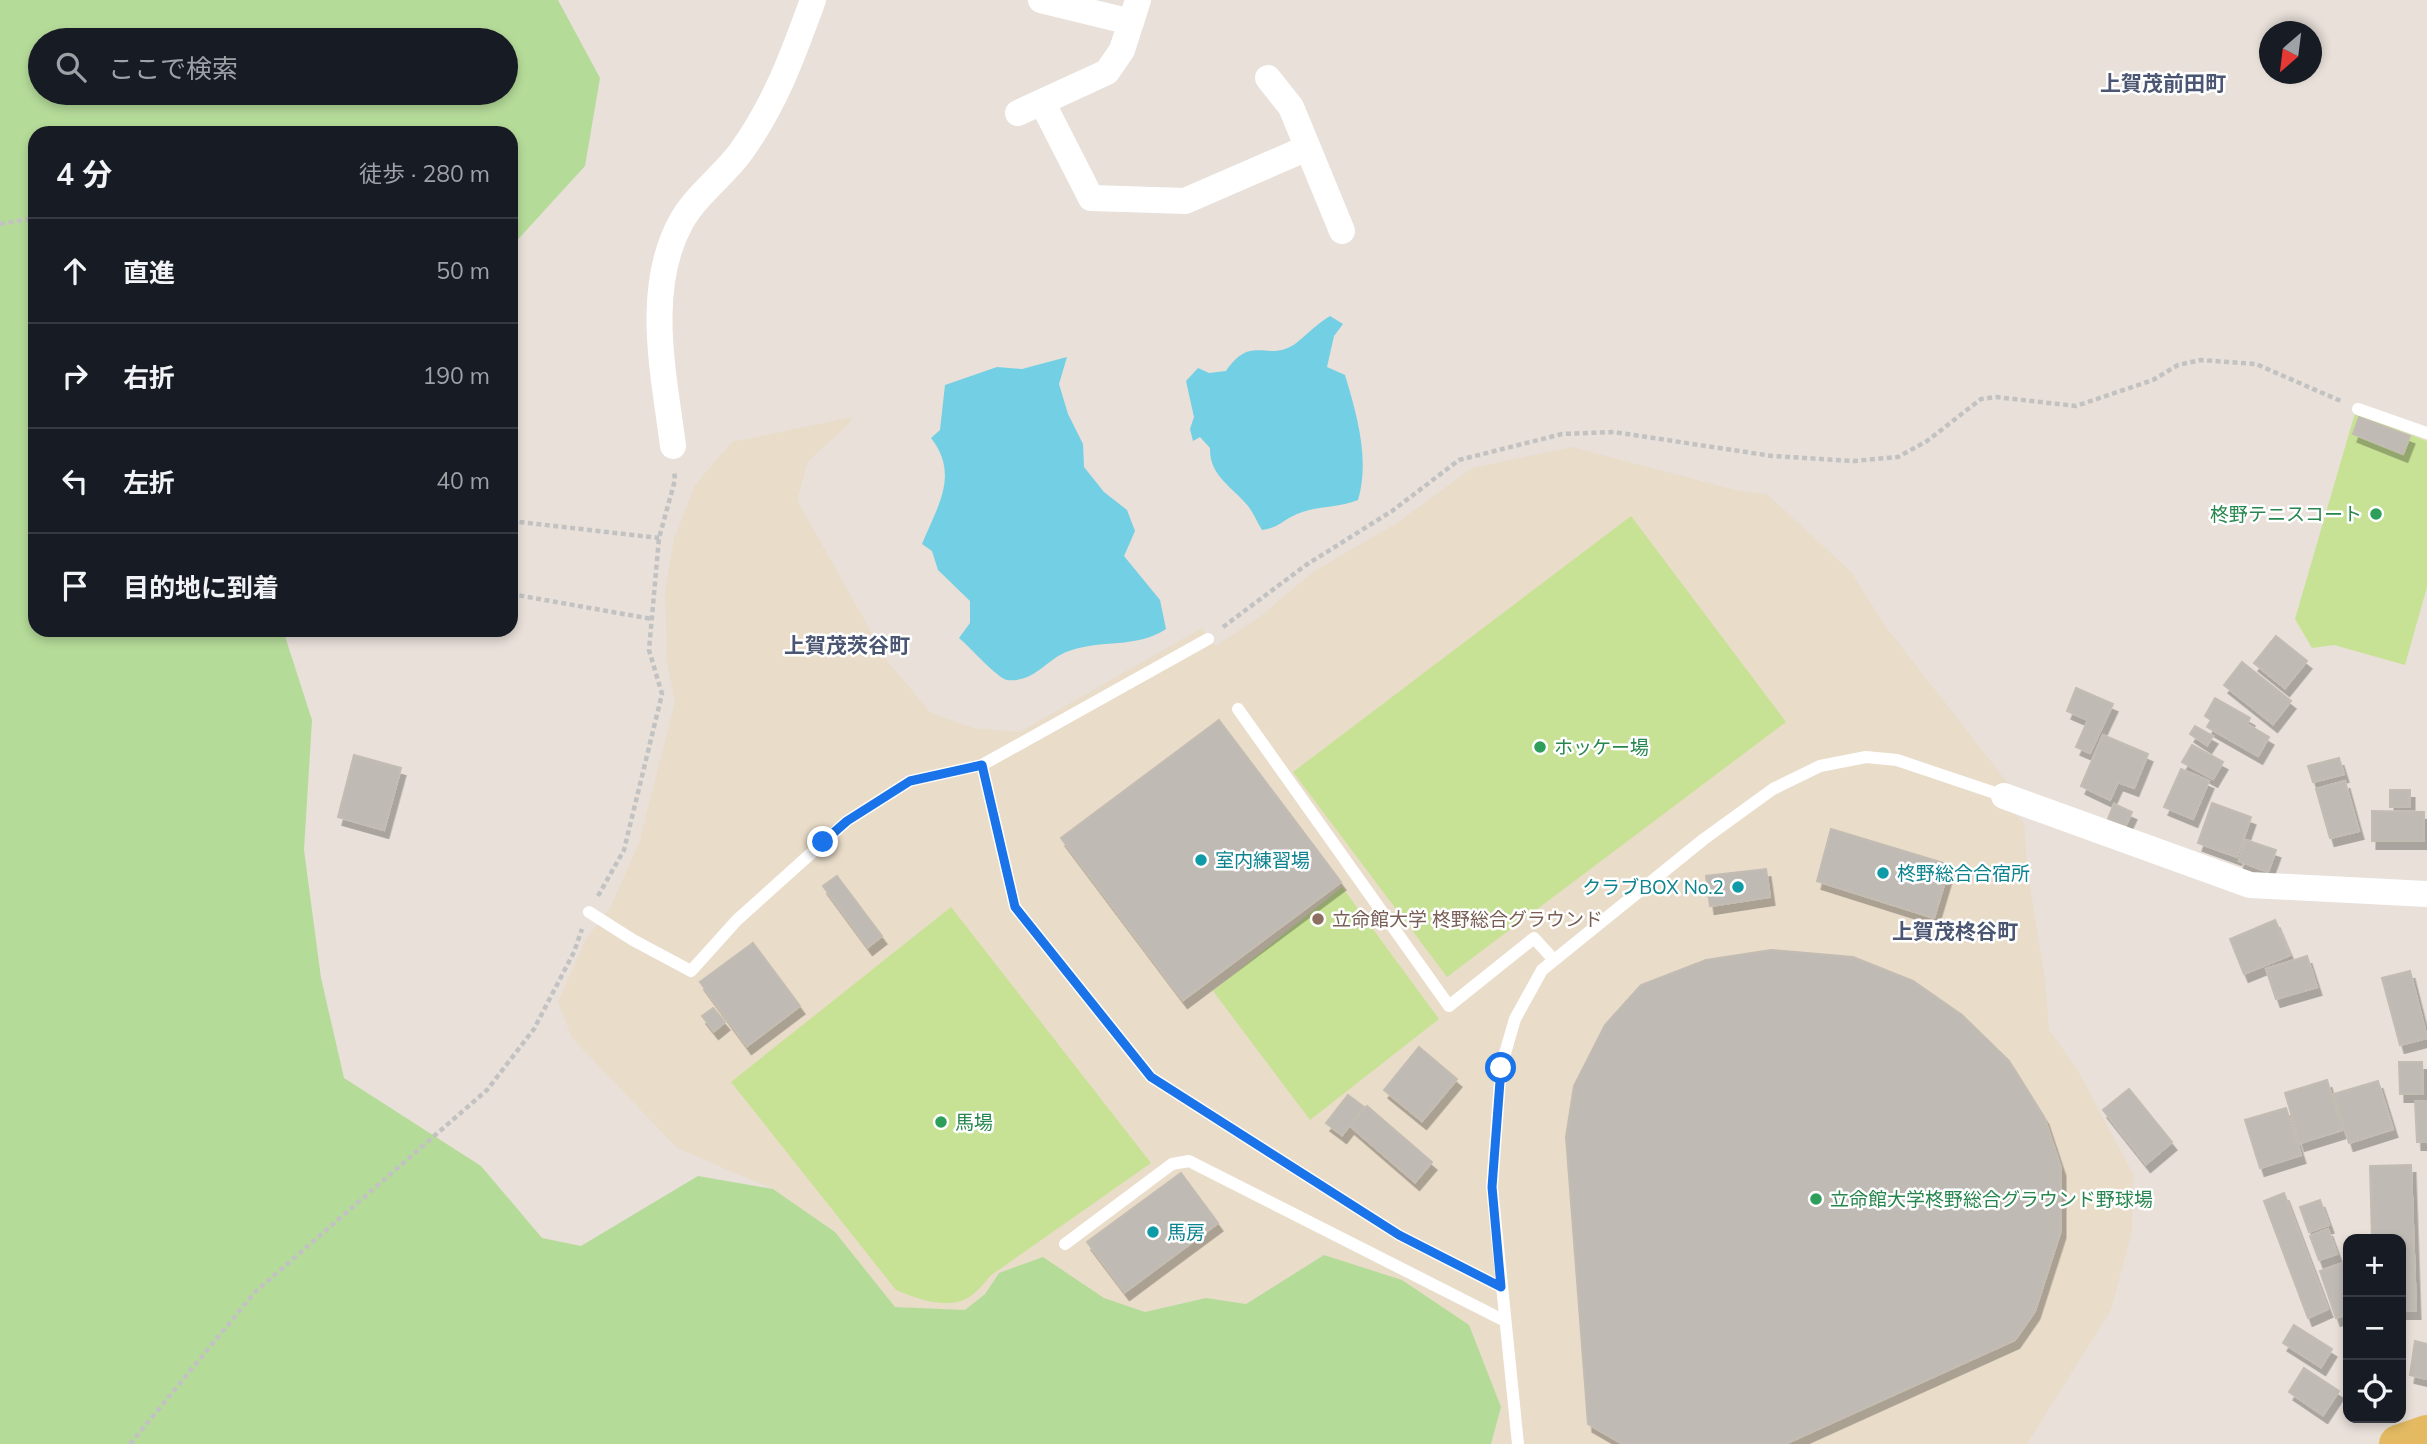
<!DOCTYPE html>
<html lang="ja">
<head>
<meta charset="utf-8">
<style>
  body { margin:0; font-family:Mulish,"Noto Sans JP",sans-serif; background:#242831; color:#f1f3f6 }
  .controls { position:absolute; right:21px; bottom:21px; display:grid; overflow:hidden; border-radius:14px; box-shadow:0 4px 10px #0003 }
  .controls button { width:63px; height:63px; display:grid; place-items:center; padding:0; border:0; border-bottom:2px solid #363941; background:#171b24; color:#f1f3f6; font:35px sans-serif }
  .compass { position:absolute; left:2259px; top:21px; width:63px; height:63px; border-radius:50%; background:#171b24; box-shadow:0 4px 10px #0003; rotate:208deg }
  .stop { position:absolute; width:21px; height:21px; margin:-16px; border:5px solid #1a73e8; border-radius:50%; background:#fff }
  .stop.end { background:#1a73e8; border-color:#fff; box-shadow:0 2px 7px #0008 }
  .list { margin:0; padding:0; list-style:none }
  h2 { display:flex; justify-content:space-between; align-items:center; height:91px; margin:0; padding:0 28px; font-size:30px }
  h2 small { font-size:23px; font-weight:400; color:#9ea1a6 }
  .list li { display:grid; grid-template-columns:46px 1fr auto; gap:21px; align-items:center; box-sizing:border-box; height:105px; padding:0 28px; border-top:2px solid #363941 }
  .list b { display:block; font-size:26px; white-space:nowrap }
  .list em { font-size:23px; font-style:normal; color:#9ea1a6 }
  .icon { flex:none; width:38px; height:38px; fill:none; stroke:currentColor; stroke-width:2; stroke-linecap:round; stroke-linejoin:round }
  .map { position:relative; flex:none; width:2427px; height:1444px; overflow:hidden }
  .search { position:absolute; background:#171b24; box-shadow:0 4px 10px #0003; left:28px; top:28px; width:490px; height:77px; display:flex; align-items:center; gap:18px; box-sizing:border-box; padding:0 24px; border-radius:38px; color:#9ea1a6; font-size:26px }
  .panel { position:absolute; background:#171b24; box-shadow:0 4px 10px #0003; left:28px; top:126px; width:490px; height:511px; border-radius:21px }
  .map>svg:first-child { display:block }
  .education { fill:#e9dcc9 }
  .green { fill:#b5db99; fill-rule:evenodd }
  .pitch { fill:#c8e295 }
  .water { fill:#73cfe3 }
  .building { fill:#c0bab5; stroke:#c3bcb3; stroke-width:2; filter:url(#shadow) }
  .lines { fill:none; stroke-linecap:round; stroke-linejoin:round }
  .path { stroke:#c2c2c2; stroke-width:4.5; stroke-dasharray:5 3.5; stroke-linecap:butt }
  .service { stroke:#fff; stroke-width:12 }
  .minor { stroke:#fff; stroke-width:26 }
  .primary { stroke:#e3ba62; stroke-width:38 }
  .route { stroke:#1a73e8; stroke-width:9 }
  .leisure-dot { fill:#2e9e5b; stroke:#fff; stroke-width:2.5 }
  .culture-dot { fill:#0f9aa8; stroke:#fff; stroke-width:2.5 }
  .education-dot { fill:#8d6e63; stroke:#fff; stroke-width:2.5 }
  .labels { text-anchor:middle; stroke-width:5; stroke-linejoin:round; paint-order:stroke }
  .leisure-label { font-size:19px; fill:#27864d; stroke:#fff; text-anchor:start }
  .culture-label { font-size:19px; fill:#0d838f; stroke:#fff; text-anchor:start }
  .education-label { font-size:19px; fill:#785e54; stroke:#fff; text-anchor:start }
  .neighbourhood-label { font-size:21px; font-weight:bold; fill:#4b5672; stroke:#fff }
</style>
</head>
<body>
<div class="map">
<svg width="2427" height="1444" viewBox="0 0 2427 1444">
  <defs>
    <filter id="shadow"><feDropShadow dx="4.5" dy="8" stdDeviation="0" flood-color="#0004"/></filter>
  </defs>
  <rect width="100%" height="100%" fill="#e8e0d9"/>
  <polygon class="education" points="853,417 845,428 808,461 797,500 888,662 931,713 973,728 1020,732 1202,628 1216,646 1258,618 1313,572 1397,523 1472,468 1572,447 1739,491 1767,494 1851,572 1886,627 2010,786 2009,808 2024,823 2027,867 2045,980 2049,1030 2077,1069 2133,1174 2132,1231 2111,1310 2027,1444 1491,1444 1501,1407 1324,1255 1246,1304 1206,1298 1145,1312 1104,1298 1043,1257 999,1273 985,1293 965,1311 895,1307 835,1232 773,1189 677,1148 572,1038 558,1002 586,939 610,908 639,843 675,702 667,661 665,592 674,539 695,485 732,442"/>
  <path class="green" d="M 0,0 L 558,0 L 600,78 L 585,166 L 511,247 L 511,133 L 35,133 L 35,630 L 283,630 L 312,720 L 304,850 L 321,978 L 344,1078 L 481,1166 L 542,1238 L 581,1246 L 698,1176 L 773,1189 L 835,1232 L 895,1307 L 965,1310 L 985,1294 L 999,1273 L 1043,1257 L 1104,1298 L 1145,1312 L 1206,1298 L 1246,1304 L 1324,1255 L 1402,1280 L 1469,1325 L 1501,1407 L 1491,1444 L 0,1444 ZM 40,40 L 506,40 L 506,93 L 40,93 Z"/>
  <g class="pitch">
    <polygon points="2355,413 2427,441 2427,587 2405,665 2334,645 2312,648 2295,619"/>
    <polygon points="1631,516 1786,722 1447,977 1293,772"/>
    <polygon points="1342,887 1439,1019 1310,1120 1213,991"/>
    <path d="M 951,907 L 1151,1163 L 990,1276 C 985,1282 978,1291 971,1296 C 949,1311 918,1299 896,1290 L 731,1082 Z"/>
  </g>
  <g class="water">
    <path d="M 1330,316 L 1343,324 L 1334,336 L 1327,367 L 1345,375 C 1357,415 1370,460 1358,500 C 1338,508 1315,506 1297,514 C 1283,520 1278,528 1262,530 C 1257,522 1253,512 1248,506 C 1233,487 1209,476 1210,448 L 1200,437 L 1193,441 L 1190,429 L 1194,417 L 1186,381 L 1198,368 L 1209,373 L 1226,371 C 1252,333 1266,363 1295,344 C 1307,335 1315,325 1330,316 Z"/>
    <path d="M 1067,357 L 1059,384 L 1068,414 L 1083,444 L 1084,467 L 1104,492 L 1127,510 L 1135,531 L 1124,556 L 1160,600 L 1166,629 C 1135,649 1102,639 1069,651 C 1047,658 1035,683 1007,680 C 997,678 970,647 959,638 L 970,623 L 970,601 L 938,570 L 932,551 L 922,544 C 937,507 960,475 931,438 L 940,430 L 945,385 L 997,367 L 1022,369 Z"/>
  </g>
  <g class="building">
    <polygon points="2359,417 2410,436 2403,454 2353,434"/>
    <polygon points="2276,636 2307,661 2285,688 2254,663"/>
    <polygon points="2242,662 2291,701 2273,724 2224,685"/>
    <polygon points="2076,688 2113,704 2090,753 2076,747 2088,720 2067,711"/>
    <polygon points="2215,698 2250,718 2247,724 2269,737 2258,756 2207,727 2211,720 2205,716"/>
    <polygon points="1219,720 1341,882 1183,1000 1061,838"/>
    <polygon points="2195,726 2213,736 2207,745 2190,734"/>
    <polygon points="2103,735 2148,754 2134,788 2118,782 2110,800 2081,786"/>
    <polygon points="2192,745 2223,762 2213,779 2182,762"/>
    <polygon points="354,755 401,768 384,830 338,817"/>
    <polygon points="2339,758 2344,774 2313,782 2308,766"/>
    <polygon points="2181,769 2209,781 2193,819 2164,807"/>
    <polygon points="2345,781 2359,831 2330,838 2316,789"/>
    <rect x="2390" y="790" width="20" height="17"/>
    <polygon points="2212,803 2251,817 2237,857 2198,843"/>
    <polygon points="2114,804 2132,812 2125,827 2108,819"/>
    <polygon points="2372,811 2424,812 2424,841 2372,841"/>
    <polygon points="1831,829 1950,865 1934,918 1817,881"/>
    <polygon points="2246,840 2276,850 2268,872 2239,861"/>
    <polygon points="1766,869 1770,897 1710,906 1706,876"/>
    <polygon points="837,876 882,936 868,947 823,886"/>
    <polygon points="2275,920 2290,955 2244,974 2230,939"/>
    <polygon points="753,943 800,1006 747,1046 700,982"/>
    <polygon points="1771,950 1853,957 1913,981 1962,1015 2009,1061 2044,1117 2061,1168 2061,1230 2035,1311 2015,1340 1785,1444 1623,1444 1588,1424 1566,1137 1574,1086 1605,1025 1641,985 1706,960"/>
    <polygon points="2307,956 2317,987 2276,999 2266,969"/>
    <polygon points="2410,971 2427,1038 2400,1045 2382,978"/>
    <polygon points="713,1008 725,1022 714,1031 702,1016"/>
    <polygon points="1419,1047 1457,1079 1422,1121 1384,1090"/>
    <polygon points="2399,1062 2422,1062 2423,1094 2400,1094"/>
    <polygon points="2327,1080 2342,1130 2300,1143 2285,1093"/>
    <polygon points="2378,1081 2393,1129 2349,1143 2334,1094"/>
    <polygon points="2129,1089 2172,1142 2146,1164 2103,1110"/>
    <polygon points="1348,1095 1364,1107 1342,1135 1326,1123"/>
    <polygon points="2415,1101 2427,1101 2427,1142 2417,1142"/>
    <polygon points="1367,1106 1432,1162 1415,1182 1350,1126"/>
    <polygon points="2286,1108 2301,1155 2260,1168 2245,1120"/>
    <polygon points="2411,1165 2416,1311 2401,1311 2401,1239 2372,1239 2370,1166"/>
    <polygon points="1181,1173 1218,1223 1125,1292 1087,1242"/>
    <polygon points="2284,1193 2328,1309 2308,1318 2264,1201"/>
    <polygon points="2320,1200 2329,1225 2309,1232 2300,1207"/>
    <polygon points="2328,1229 2337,1254 2319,1260 2310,1236"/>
    <polygon points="2343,1263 2348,1277 2348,1314 2336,1318 2320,1271"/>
    <polygon points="2294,1325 2332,1349 2321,1367 2283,1343"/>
    <polygon points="2415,1341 2427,1344 2427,1379 2410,1375"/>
    <polygon points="2304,1368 2339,1391 2323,1415 2289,1392"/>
  </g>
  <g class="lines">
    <g class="path">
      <polyline points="0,224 35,218"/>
      <polyline points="511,521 659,538"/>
      <polyline points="511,594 652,619"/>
      <polyline points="1223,627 1306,565 1392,511 1459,460 1562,434 1614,432 1772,456 1854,461 1898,457 1927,441 1981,399 1996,397 2076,406 2153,380 2178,365 2201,360 2256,364 2343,402"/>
      <polyline points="598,896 624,850 662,694 649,650 659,538 675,480 674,470"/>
      <polyline points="130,1444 255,1292 487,1090 534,1029 574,952 582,929"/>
    </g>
    <g class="service">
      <polyline points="2358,409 2427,433"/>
      <polyline points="1238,709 1449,1006 1534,938 1554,960"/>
      <polyline points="982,765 1015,907 1151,1077 1399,1235 1501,1287"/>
      <polyline points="589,912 633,940 691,971 737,920 847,821 910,781 982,765 1208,639"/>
      <polyline points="1065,1244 1172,1164 1189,1161 1505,1321"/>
      <polyline points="1518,1444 1492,1187 1501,1067 1515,1019 1542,970 1704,839 1773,789 1820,766 1866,757 1897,760 2004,796"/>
    </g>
    <g class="minor">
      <polyline points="1041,0 1131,22"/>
      <polyline points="1268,78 1291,107 1342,231"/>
      <polyline points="1042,102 1091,198 1185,201 1307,148"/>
      <polyline points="1018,113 1107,72 1122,50 1138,0"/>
      <path d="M 673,446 C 664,374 644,290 681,222 C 695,196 723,176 740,153 C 775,105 793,55 813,0"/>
      <polyline points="2004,796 2250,885 2427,894"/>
    </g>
    <polyline class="primary" points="2398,1444 2427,1434"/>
  </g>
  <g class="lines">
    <polyline class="route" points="823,842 847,821 910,781 982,765 1015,907 1151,1077 1399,1235 1501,1287 1492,1187 1501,1068"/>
  </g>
  <g class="leisure-dot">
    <circle cx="2376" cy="514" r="7"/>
    <circle cx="1540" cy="747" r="7"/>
    <circle cx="941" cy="1122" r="7"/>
    <circle cx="1816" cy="1199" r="7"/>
  </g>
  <g class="culture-dot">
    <circle cx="1201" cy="860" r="7"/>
    <circle cx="1883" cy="873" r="7"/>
    <circle cx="1738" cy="887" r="7"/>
    <circle cx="1153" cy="1232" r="7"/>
  </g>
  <circle class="education-dot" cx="1318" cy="919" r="7"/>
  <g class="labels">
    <g class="leisure-label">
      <text x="2362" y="521" text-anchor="end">柊野テニスコート</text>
      <text x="1554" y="754">ホッケー場</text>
      <text x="955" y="1129">馬場</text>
      <text x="1830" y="1206">立命館大学柊野総合グラウンド野球場</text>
    </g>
    <g class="culture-label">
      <text x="1215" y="867">室内練習場</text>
      <text x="1897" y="880">柊野総合合宿所</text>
      <text x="1724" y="894" text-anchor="end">クラブBOX No.2</text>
      <text x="1167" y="1239">馬房</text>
    </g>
    <g class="education-label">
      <text x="1332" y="926">立命館大学 柊野総合グラウンド</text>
    </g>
    <g class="neighbourhood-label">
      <text x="2163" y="91">上賀茂前田町</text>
      <text x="847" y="653">上賀茂茨谷町</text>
      <text x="1955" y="939">上賀茂柊谷町</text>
    </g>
  </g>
</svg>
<div class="controls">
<button>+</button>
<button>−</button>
<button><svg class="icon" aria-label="locate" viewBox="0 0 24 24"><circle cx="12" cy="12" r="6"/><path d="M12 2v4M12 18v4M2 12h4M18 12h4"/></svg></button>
</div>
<svg class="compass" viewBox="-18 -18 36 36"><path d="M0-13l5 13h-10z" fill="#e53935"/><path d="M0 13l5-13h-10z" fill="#9ea1a6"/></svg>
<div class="stop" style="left:1501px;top:1068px"></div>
<div class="stop end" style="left:823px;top:842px"></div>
<div class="search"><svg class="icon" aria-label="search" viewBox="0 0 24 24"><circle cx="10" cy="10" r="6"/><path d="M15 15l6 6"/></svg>ここで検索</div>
<section class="panel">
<h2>4 分<small>徒歩 · 280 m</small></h2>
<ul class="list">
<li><svg class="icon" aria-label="ahead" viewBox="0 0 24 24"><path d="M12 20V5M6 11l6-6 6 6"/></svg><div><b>直進</b></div><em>50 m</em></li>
<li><svg class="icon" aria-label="right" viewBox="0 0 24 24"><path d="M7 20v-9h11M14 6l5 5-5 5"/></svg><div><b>右折</b></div><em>190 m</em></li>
<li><svg class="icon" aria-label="left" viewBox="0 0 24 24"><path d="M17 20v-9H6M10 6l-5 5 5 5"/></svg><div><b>左折</b></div><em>40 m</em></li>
<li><svg class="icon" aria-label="arrive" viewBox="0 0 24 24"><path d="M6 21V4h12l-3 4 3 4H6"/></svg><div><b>目的地に到着</b></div></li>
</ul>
</section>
</div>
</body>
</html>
